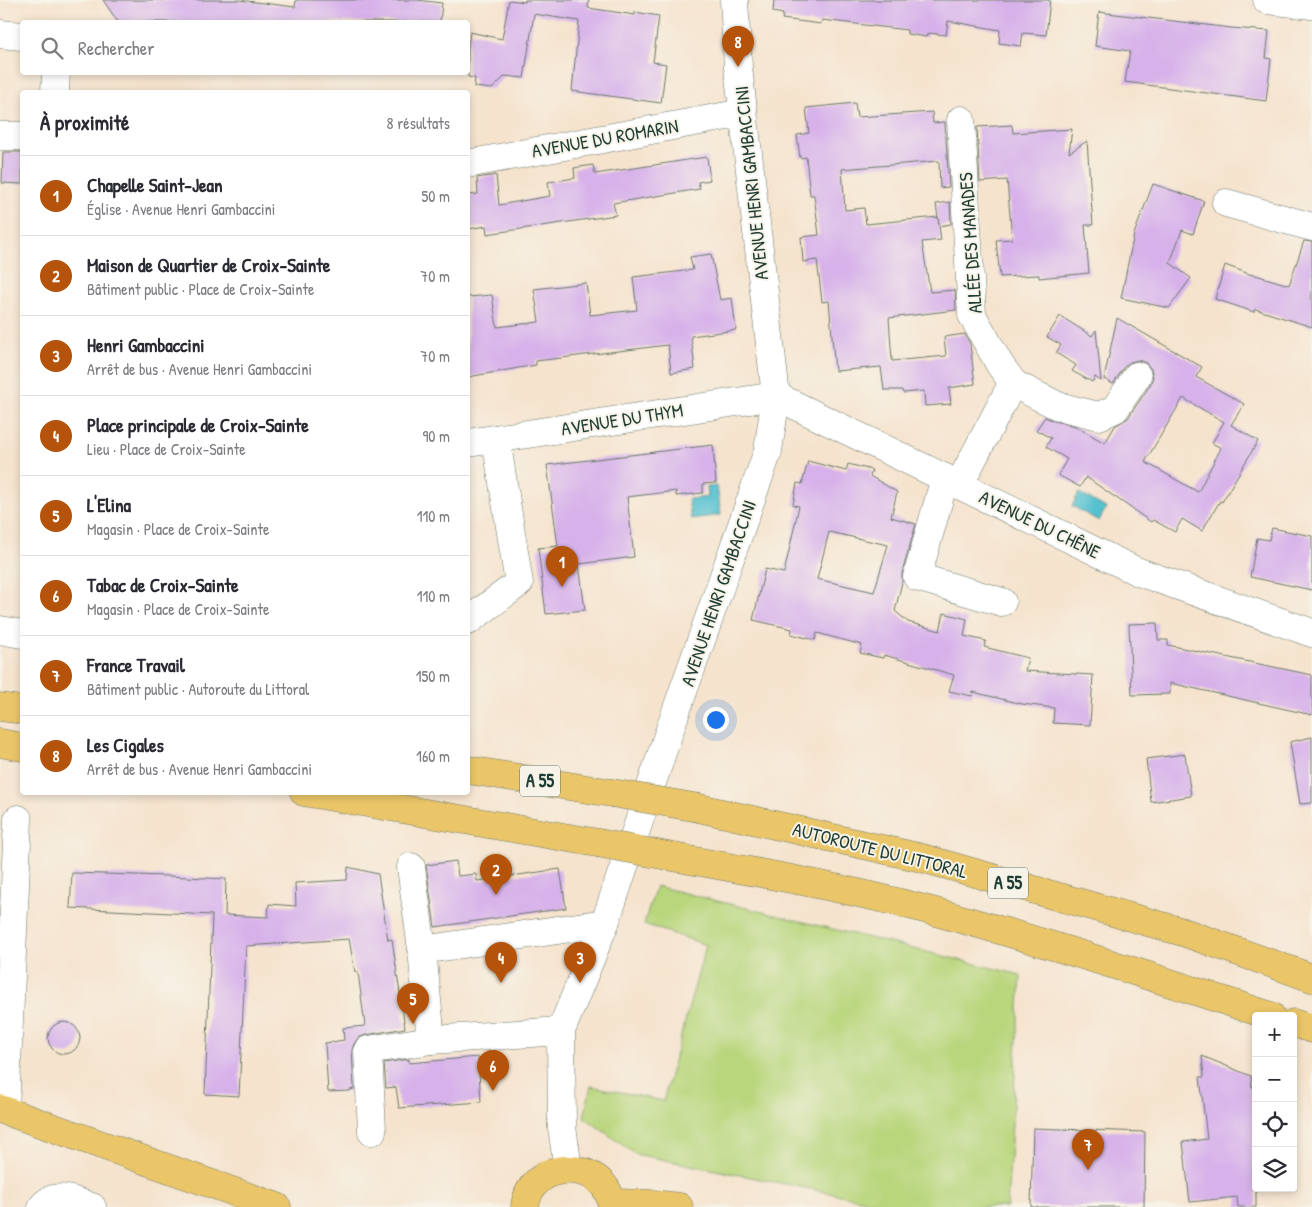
<!DOCTYPE html>
<html lang="fr">
<head>
<meta charset="utf-8">
<style>
  body { margin:0; font-family:"Patrick Hand",sans-serif; background:#f7f7f7; color:#2b2b33 }
  .controls { position:absolute; right:15px; bottom:15px; display:grid; overflow:hidden; border-radius:5px; box-shadow:0 2px 8px #0003 }
  .controls button { width:45px; height:45px; display:grid; place-items:center; padding:0; border:0; border-bottom:1px solid #e1e1e2; background:#fff; color:#2b2b33; font:25px sans-serif }
  .you { position:absolute; left:715px; top:719px; width:18px; height:18px; margin:-12px; border:4px solid #fff; border-radius:50%; background:#1a73e8; box-shadow:0 0 0 8px #1a73e833 }
  .badge { display:grid; place-items:center; width:32px; height:32px; border-radius:50%; background:#b45309; color:#fff; font-size:16px; font-weight:700 }
  .pin { position:absolute; translate:-50% -41px; filter:drop-shadow(0 1px 2px #0008) }
  .pin::after { content:''; position:absolute; top:26px; width:18px; height:15px; background:inherit; clip-path:polygon(0 0,100% 0,50% 100%) }
  .list { margin:0; padding:0; list-style:none }
  h2 { display:flex; justify-content:space-between; align-items:center; height:65px; margin:0; padding:0 20px; font-size:21px }
  h2 small { font-size:16px; font-weight:400; color:#7c7c81 }
  .list li { display:grid; grid-template-columns:32px 1fr auto; gap:15px; align-items:center; box-sizing:border-box; height:80px; padding:0 20px; border-top:1px solid #e1e1e2 }
  .list b { display:block; font-size:19px; white-space:nowrap }
  .list p { margin:0; font-size:16px; white-space:nowrap; color:#7c7c81 }
  .list em { font-size:16px; font-style:normal; color:#7c7c81 }
  .icon { flex:none; width:28px; height:28px; fill:none; stroke:currentColor; stroke-width:2; stroke-linecap:round; stroke-linejoin:round }
  .map { position:relative; flex:none; width:1312px; height:1207px; overflow:hidden }
  .search { position:absolute; background:#fff; box-shadow:0 2px 8px #0003; left:20px; top:20px; width:450px; height:55px; display:flex; align-items:center; gap:12px; box-sizing:border-box; padding:0 18px; border-radius:5px; color:#7c7c81; font-size:19px }
  .panel { position:absolute; background:#fff; box-shadow:0 2px 8px #0003; left:20px; top:90px; width:450px; height:705px; border-radius:5px }
  .map>svg:first-child { display:block }
  .green { fill:#b8d67c; stroke:#6c8a58 }
  .water { fill:#55c1cf; stroke:#3a7f82 }
  .building { fill:#d7b2ea; fill-rule:evenodd }
  .lines { fill:none; stroke-linecap:round; stroke-linejoin:round }
  .minor-casing { stroke:#6a776a; stroke-width:29 }
  .major-casing { stroke:#6a776a; stroke-width:29 }
  .highway-casing { stroke:#6a776a; stroke-width:29 }
  .minor { stroke:#fff; stroke-width:28 }
  .major { stroke:#ebc669; stroke-width:28 }
  .highway { stroke:#ebc669; stroke-width:28 }
  .highway-bridge-casing { stroke:#6a776a; stroke-width:29; stroke-linecap:butt }
  .highway-bridge { stroke:#ebc669; stroke-width:28 }
  .labels { text-anchor:middle; stroke-width:4; stroke-linejoin:round; paint-order:stroke }
  .shield { fill:#f7f3e8; stroke:#60746a; stroke-width:1 }
  .shield-label { font-size:18px; font-weight:bold; fill:#1f3d34 }
  .street-label { font-size:19px; fill:#1f3d34; stroke:#f7f3e8 }
</style>
</head>
<body>
<div class="map">
<svg width="1312" height="1207" viewBox="0 0 1312 1207">
  <rect width="100%" height="100%" fill="#f7f3e8"/>
  <filter id="ink" filterUnits="userSpaceOnUse"><feTurbulence type="fractalNoise" baseFrequency=".02" numOctaves="2"/><feDisplacementMap in="SourceGraphic" scale="10" xChannelSelector="R" yChannelSelector="G"/><feConvolveMatrix kernelMatrix="1 2 1 2 8 2 1 2 1" color-interpolation-filters="sRGB"/></filter>
  <filter id="wash" filterUnits="userSpaceOnUse"><feTurbulence type="fractalNoise" baseFrequency=".0096" numOctaves="4" result="noise"/><feDisplacementMap in="SourceGraphic" scale="20" xChannelSelector="R" yChannelSelector="G"/><feGaussianBlur stdDeviation="1.12" result="paint"/><feColorMatrix in="noise" values="0 0 0 0 0 0 0 0 0 0 0 0 0 0 0 0 0 1.4 0 .05"/><feComposite in="paint" operator="in"/></filter>
  <g filter="url(#wash)">
    <rect width="100%" height="100%" fill="#f5e3cd"/>
    <polygon class="green" points="656,886 1021,975 1007,1207 900,1207 635,1154 584,1117 591,1086 663,1101 706,945 644,924"/>
    <g class="water">
      <polygon points="717,486 721,515 691,519 688,499 708,497 707,487"/>
      <polygon points="1079,493 1106,508 1099,521 1072,506"/>
    </g>
    <g id="blocks">
      <g class="building">
        <polygon points="103,0 239,0 295,7 296,0 417,0 442,3 440,22 118,22"/>
        <polygon points="509,0 525,2 525,0 589,0 588,8 635,15 635,12 659,16 653,62 666,64 661,103 572,91 579,21 534,14 524,78 505,76 492,89 474,87 475,78 468,77 468,49 470,32 502,39"/>
        <polygon points="774,0 1050,0 1046,35 1023,33 1021,46 999,43 1000,30 948,21 946,35 928,33 926,37 907,34 907,30 822,20 821,24 782,19 783,14 773,12"/>
        <polygon points="1099,12 1231,28 1269,31 1266,58 1271,59 1266,101 1125,82 1130,51 1095,46"/>
        <polygon points="855,103 857,117 932,112 933,123 945,122 949,187 940,188 939,161 842,169 845,210 864,208 866,224 938,217 939,225 936,204 950,202 951,224 939,226 941,240 922,242 930,292 955,290 956,310 889,318 892,361 946,356 944,337 965,334 970,344 975,384 949,388 951,404 925,406 924,391 903,393 902,390 884,390 881,367 835,371 829,301 822,302 817,260 803,262 801,237 819,235 814,195 810,195 806,157 800,158 797,135 809,133 806,108"/>
        <polygon points="1012,125 1013,133 1072,129 1069,153 1087,141 1093,225 1085,225 1089,273 1039,278 1039,275 1000,277 996,240 1012,239 1007,180 980,182 977,127"/>
        <polygon points="3,152 22,152 22,184 2,183"/>
        <polygon points="707,157 710,180 698,182 700,189 613,203 616,215 487,234 486,226 468,229 468,195 478,194 477,178 496,175 499,205 550,196 548,182 575,178 574,168 593,165 595,174"/>
        <polygon points="1153,184 1204,201 1193,234 1182,230 1170,263 1191,278 1169,308 1121,298 1134,234"/>
        <polygon points="1304,241 1312,242 1312,327 1255,309 1254,312 1215,299 1225,265 1252,275 1252,274 1289,285"/>
        <polygon points="711,254 720,300 732,298 736,330 691,336 695,369 671,373 668,345 536,361 536,365 468,377 468,297 492,295 497,327 539,322 534,289 586,283 590,315 637,310 633,277 693,270 690,257"/>
        <polygon points="1060,316 1092,336 1096,330 1101,381 1095,377 1092,382 1072,371 1076,365 1056,353 1061,345 1047,337"/>
        <path d="M 1117,318 L 1202,367 L 1196,377 L 1244,404 L 1231,425 L 1258,441 L 1222,502 L 1220,501 L 1202,531 L 1182,519 L 1175,532 L 1153,520 L 1151,522 L 1086,477 L 1080,487 L 1058,475 L 1067,459 L 1046,447 L 1051,438 L 1036,430 L 1045,417 L 1054,421 L 1075,426 L 1105,443 L 1115,426 L 1128,418 L 1150,385 L 1153,377 L 1151,369 L 1146,363 L 1138,360 L 1130,362 L 1124,367 L 1113,384 L 1104,379 ZM 1183,398 L 1224,422 L 1212,443 L 1221,448 L 1198,492 L 1145,462 Z"/>
        <polygon points="713,445 716,483 703,484 703,493 676,496 676,491 627,497 634,557 579,564 585,610 546,614 538,548 558,546 547,465"/>
        <path d="M 808,461 L 846,471 L 848,464 L 872,470 L 870,476 L 897,492 L 891,517 L 916,524 L 902,573 L 902,582 L 895,611 L 908,622 L 940,631 L 944,613 L 967,619 L 964,636 L 986,641 L 984,647 L 1028,658 L 1025,671 L 1093,675 L 1090,725 L 1053,723 L 1054,708 L 1022,704 L 973,692 L 972,696 L 949,691 L 954,675 L 884,655 L 883,658 L 860,653 L 862,645 L 817,633 L 815,640 L 791,634 L 792,629 L 753,620 L 765,569 L 784,573 L 799,506 L 793,505 L 797,483 L 802,484 ZM 829,532 L 888,545 L 874,592 L 817,579 Z"/>
        <polygon points="1272,528 1312,536 1312,590 1250,577 1257,538 1269,540"/>
        <polygon points="1157,623 1158,640 1168,640 1168,645 1312,675 1312,715 1170,683 1170,694 1132,695 1129,624"/>
        <polygon points="1312,737 1312,803 1300,804 1290,742"/>
        <polygon points="1185,754 1191,796 1151,802 1146,759"/>
        <polygon points="456,861 458,876 476,874 477,881 560,869 566,908 435,927 426,865"/>
        <polygon points="348,867 378,874 388,940 392,939 405,1028 366,1035 358,1038 354,1044 352,1050 354,1089 350,1090 350,1091 328,1092 325,1043 344,1040 343,1028 365,1026 358,972 355,972 349,939 246,946 239,1096 205,1094 212,915 70,908 72,873 167,876 226,879 225,915 268,917 269,904 296,906 295,883 347,880"/>
        <circle cx="64" cy="1038" r="16"/>
        <polygon points="1202,1056 1251,1076 1252,1087 1256,1087 1256,1207 1238,1207 1237,1197 1190,1202 1183,1142 1207,1139 1200,1077 1204,1077"/>
        <polygon points="478,1057 481,1102 399,1108 396,1087 386,1088 384,1063 409,1059 409,1063"/>
        <polygon points="1033,1128 1145,1132 1144,1207 1031,1207"/>
      </g>
    </g>
  </g>
  <g filter="url(#ink)">
    <use href="#blocks" fill-opacity="0" stroke="#6a776a" stroke-width="1"/>
    <g class="lines">
      <g class="minor-casing">
        <g id="minor">
          <polyline points="1267,0 1312,5"/>
          <polyline points="0,34 22,36"/>
          <polyline points="55,92 56,72"/>
          <polyline points="961,120 972,315 1000,365 1014,384 1058,406 1099,416 1115,409 1137,376"/>
          <polyline points="0,136 22,136"/>
          <polyline points="468,162 472,163 743,113"/>
          <polyline points="1226,203 1312,227"/>
          <polyline points="468,443 776,396 1136,571 1312,633"/>
          <polyline points="945,478 917,577 1002,602"/>
          <polyline points="959,485 1009,390 1014,384"/>
          <polyline points="468,621 519,583 496,439"/>
          <polyline points="0,630 22,634"/>
          <polyline points="411,867 422,950"/>
          <polyline points="561,1031 431,1040 422,950 605,923"/>
          <polyline points="5,1110 18,819"/>
          <polyline points="372,1131 368,1050 431,1040"/>
          <polyline points="568,1169 562,1127 561,1031 605,923 673,720 768,451 776,396 738,67 734,0"/>
          <path d="M 42,1207 C 55,1190 76,1202 92,1207"/>
        </g>
      </g>
      <g class="major-casing">
        <g id="major">
          <polyline points="0,1109 277,1207"/>
          <polyline points="612,1203 653,1204 679,1207"/>
          <path d="M 525,1207 C 530,1157 608,1158 612,1207"/>
        </g>
      </g>
      <g class="highway-casing">
        <g id="highway">
          <polyline points="0,707 22,710"/>
          <polyline points="0,743 22,747"/>
          <polyline points="468,770 612,793"/>
          <polyline points="304,792 598,843"/>
          <polyline points="699,808 922,858 1183,932 1312,978"/>
          <path d="M 684,859 C 767,874 850,889 932,911 C 1046,942 1159,979 1271,1016"/>
          <polyline points="1293,1023 1312,1029"/>
        </g>
      </g>
      <use href="#minor" class="minor"/>
      <use href="#major" class="major"/>
      <use href="#highway" class="highway"/>
      <g class="highway-bridge-casing">
        <g id="highway-bridge">
          <polyline points="612,793 699,808"/>
          <polyline points="598,843 684,859"/>
        </g>
      </g>
      <use href="#highway-bridge" class="highway-bridge"/>
    </g>
  </g>
  <g class="labels">
    <g class="shield">
      <rect x="520" y="765.5" width="40" height="31" rx="4"/>
      <rect x="988" y="867.5" width="40" height="31" rx="4"/>
    </g>
    <g class="shield-label">
      <text x="540" y="787">A 55</text>
      <text x="1008" y="889">A 55</text>
    </g>
    <g class="street-label">
      <text transform="translate(605 138) rotate(-10)" y="7">AVENUE DU ROMARIN</text>
      <text transform="translate(751 183) rotate(-96)" y="7">AVENUE HENRI GAMBACCINI</text>
      <text transform="translate(970 243) rotate(-94)" y="7">ALLÉE DES MANADES</text>
      <text transform="translate(622 419) rotate(-9)" y="7">AVENUE DU THYM</text>
      <text transform="translate(1040 524) rotate(26)" y="7">AVENUE DU CHÊNE</text>
      <text transform="translate(718 593) rotate(-71)" y="7">AVENUE HENRI GAMBACCINI</text>
      <text transform="translate(880 850) rotate(14)" y="7">AUTOROUTE DU LITTORAL</text>
    </g>
  </g>
</svg>
<div class="controls">
<button>+</button>
<button>−</button>
<button><svg class="icon" aria-label="locate" viewBox="0 0 24 24"><circle cx="12" cy="12" r="6"/><path d="M12 2v4M12 18v4M2 12h4M18 12h4"/></svg></button>
<button><svg class="icon" aria-label="layers" viewBox="0 0 24 24"><path d="M12 4l9 5-9 5-9-5zM3 14l9 5 9-5"/></svg></button>
</div>
<div class="you"></div>
<div class="pin badge" style="left:562px;top:587px">1</div>
<div class="pin badge" style="left:496px;top:895px">2</div>
<div class="pin badge" style="left:580px;top:983px">3</div>
<div class="pin badge" style="left:501px;top:983px">4</div>
<div class="pin badge" style="left:413px;top:1024px">5</div>
<div class="pin badge" style="left:493px;top:1091px">6</div>
<div class="pin badge" style="left:1088px;top:1170px">7</div>
<div class="pin badge" style="left:738px;top:67px">8</div>
<div class="search"><svg class="icon" aria-label="search" viewBox="0 0 24 24"><circle cx="10" cy="10" r="6"/><path d="M15 15l6 6"/></svg>Rechercher</div>
<section class="panel">
<h2>À proximité<small>8 résultats</small></h2>
<ul class="list">
<li><span class="badge">1</span><div><b>Chapelle Saint-Jean</b><p>Église · Avenue Henri Gambaccini</p></div><em>50 m</em></li>
<li><span class="badge">2</span><div><b>Maison de Quartier de Croix-Sainte</b><p>Bâtiment public · Place de Croix-Sainte</p></div><em>70 m</em></li>
<li><span class="badge">3</span><div><b>Henri Gambaccini</b><p>Arrêt de bus · Avenue Henri Gambaccini</p></div><em>70 m</em></li>
<li><span class="badge">4</span><div><b>Place principale de Croix-Sainte</b><p>Lieu · Place de Croix-Sainte</p></div><em>90 m</em></li>
<li><span class="badge">5</span><div><b>L'Elina</b><p>Magasin · Place de Croix-Sainte</p></div><em>110 m</em></li>
<li><span class="badge">6</span><div><b>Tabac de Croix-Sainte</b><p>Magasin · Place de Croix-Sainte</p></div><em>110 m</em></li>
<li><span class="badge">7</span><div><b>France Travail</b><p>Bâtiment public · Autoroute du Littoral</p></div><em>150 m</em></li>
<li><span class="badge">8</span><div><b>Les Cigales</b><p>Arrêt de bus · Avenue Henri Gambaccini</p></div><em>160 m</em></li>
</ul>
</section>
</div>
</body>
</html>
